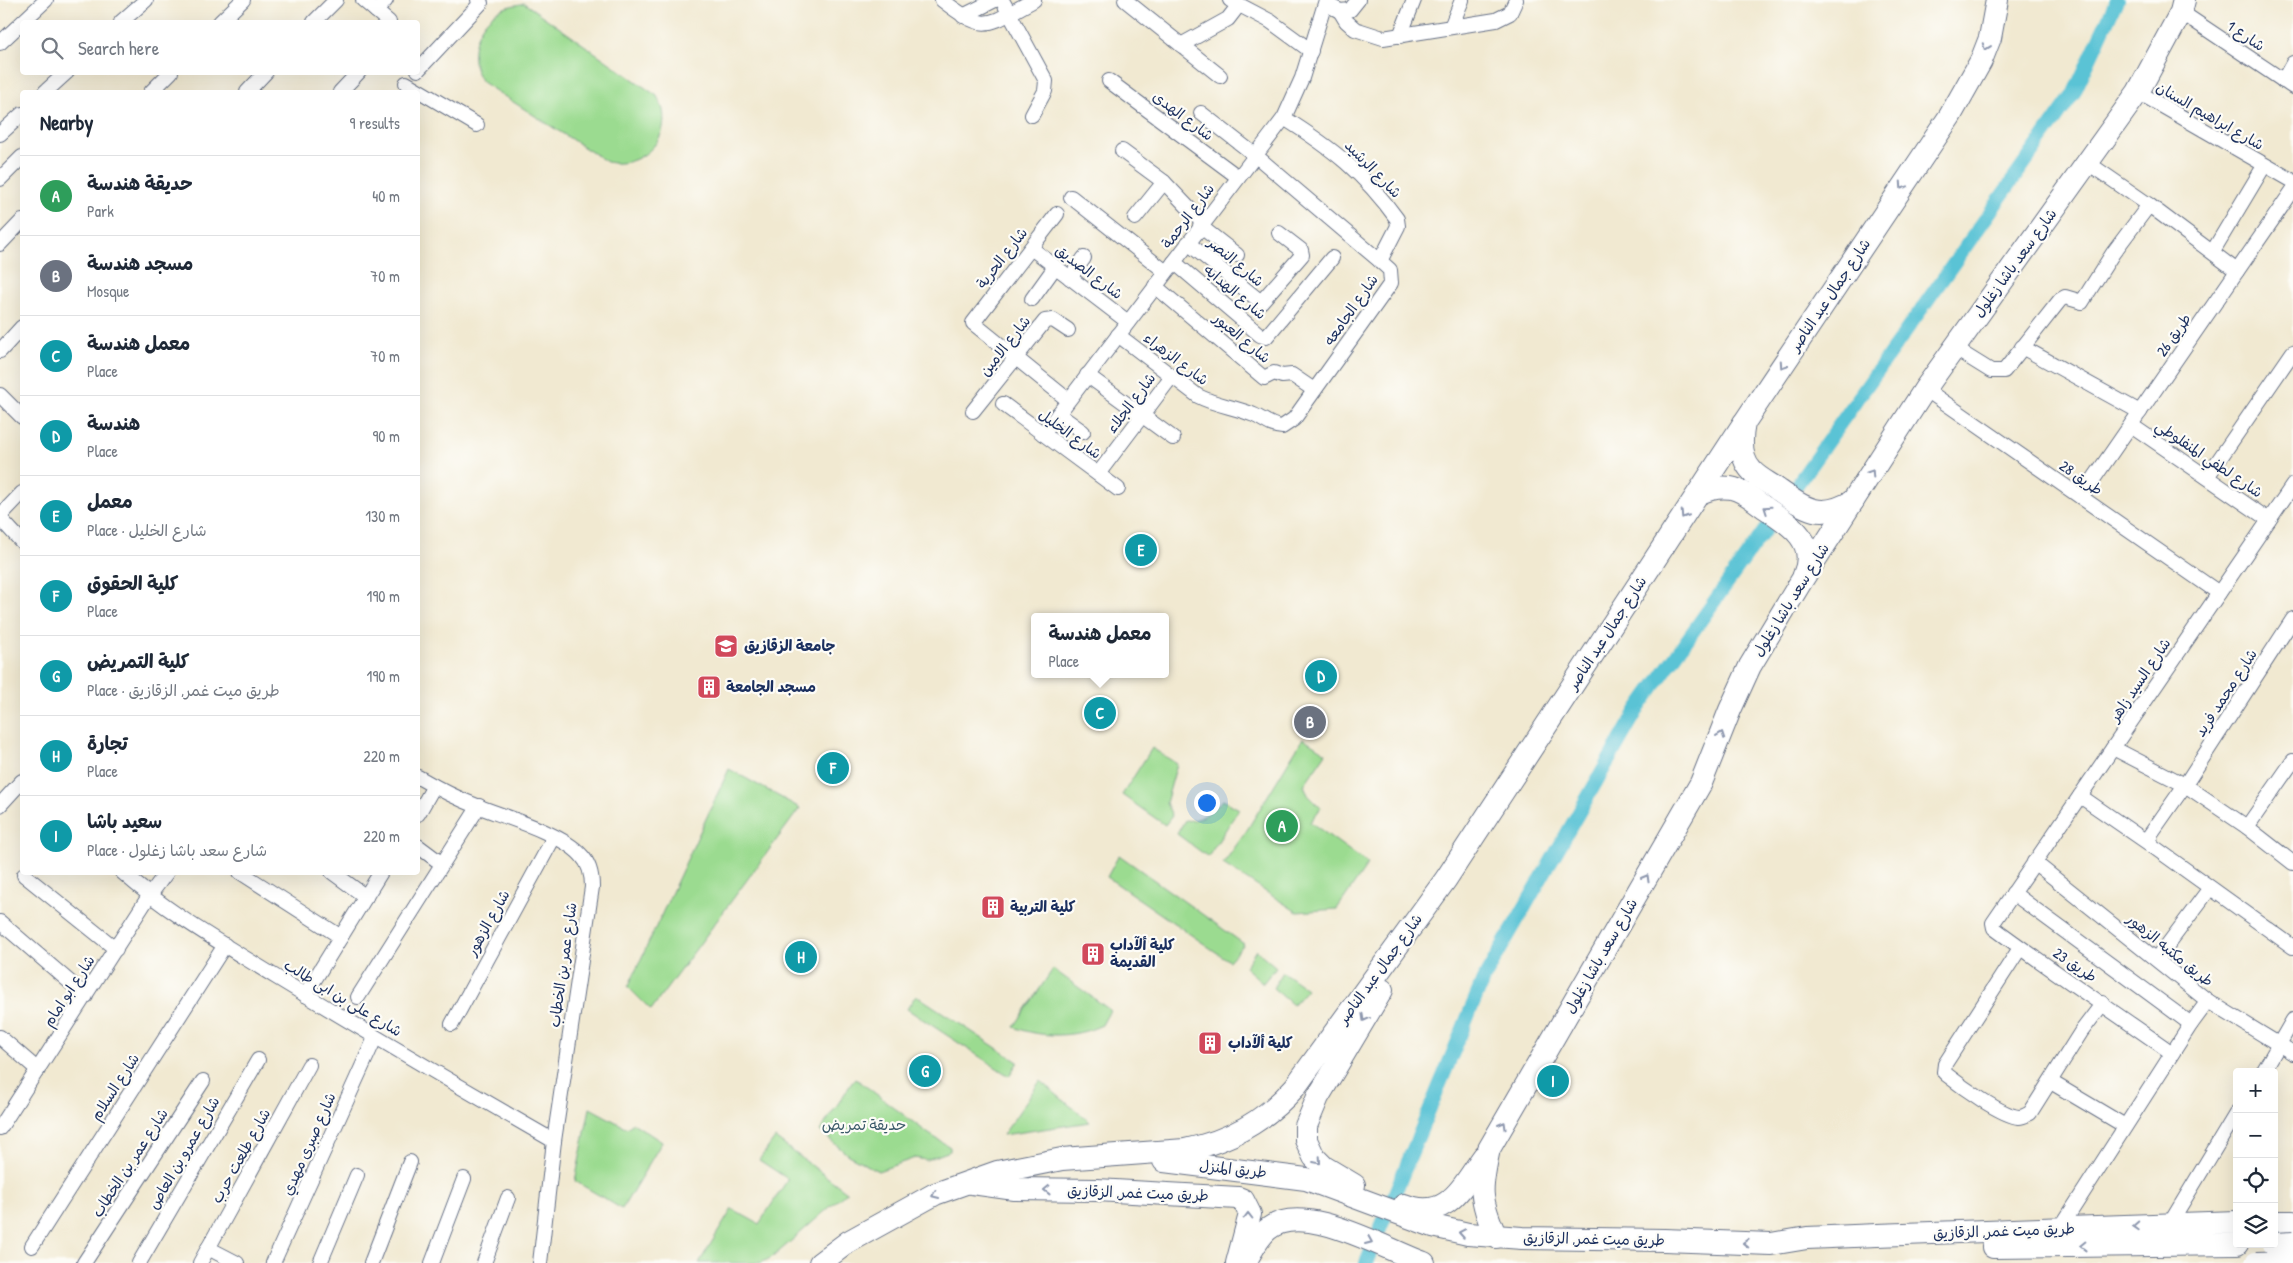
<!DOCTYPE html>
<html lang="en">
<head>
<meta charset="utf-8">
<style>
  body { margin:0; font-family:"Patrick Hand","Playpen Sans Arabic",sans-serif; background:#f6f6f7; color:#1f2937 }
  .controls { position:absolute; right:15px; bottom:15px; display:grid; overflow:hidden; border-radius:5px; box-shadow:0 5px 20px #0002 }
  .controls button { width:45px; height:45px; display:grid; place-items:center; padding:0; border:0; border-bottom:1px solid #e0e1e3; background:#fff; color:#1f2937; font:25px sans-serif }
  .you { position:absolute; left:1206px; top:802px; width:18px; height:18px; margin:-12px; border:4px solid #fff; border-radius:50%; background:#1a73e8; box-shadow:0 0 0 8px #1a73e833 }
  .badge { display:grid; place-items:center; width:32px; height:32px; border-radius:50%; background:#1a73e8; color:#fff; font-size:16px; font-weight:700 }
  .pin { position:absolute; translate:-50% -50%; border:2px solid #fff; box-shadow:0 1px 5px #0006 }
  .popup { position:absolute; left:1031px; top:613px; width:138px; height:65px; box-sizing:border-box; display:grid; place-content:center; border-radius:5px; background:#fff; filter:drop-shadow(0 1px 4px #0005); font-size:16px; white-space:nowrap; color:#747a83 }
  .popup b { font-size:19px; color:#1f2937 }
  .popup::after { content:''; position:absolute; left:50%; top:100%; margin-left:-10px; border:10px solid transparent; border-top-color:#fff }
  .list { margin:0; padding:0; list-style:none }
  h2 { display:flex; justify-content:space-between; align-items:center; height:65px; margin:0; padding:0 20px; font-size:21px }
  h2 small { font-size:16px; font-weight:400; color:#747a83 }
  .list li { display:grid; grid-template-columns:32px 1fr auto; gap:15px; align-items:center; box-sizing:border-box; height:80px; padding:0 20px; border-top:1px solid #e0e1e3 }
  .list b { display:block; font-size:19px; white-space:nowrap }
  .list p { margin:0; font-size:16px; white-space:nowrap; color:#747a83 }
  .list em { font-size:16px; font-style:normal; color:#747a83 }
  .icon { flex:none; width:28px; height:28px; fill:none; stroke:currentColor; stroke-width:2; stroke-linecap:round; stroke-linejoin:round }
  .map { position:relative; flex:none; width:2293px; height:1263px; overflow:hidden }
  .search { position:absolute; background:#fff; box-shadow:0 5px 20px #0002; left:20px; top:20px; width:400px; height:55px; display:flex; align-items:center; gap:12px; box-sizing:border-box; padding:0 18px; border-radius:5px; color:#747a83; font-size:19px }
  .panel { position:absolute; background:#fff; box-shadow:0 5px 20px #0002; left:20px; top:90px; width:400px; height:785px; border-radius:5px }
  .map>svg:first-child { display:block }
  .green { fill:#9bdb90; stroke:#5b8577 }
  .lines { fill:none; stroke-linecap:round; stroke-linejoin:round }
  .canal { stroke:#5ac3d5; stroke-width:14 }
  .minor-casing { stroke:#667086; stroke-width:16 }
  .trunk-casing { stroke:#667086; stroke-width:24 }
  .minor { stroke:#fff; stroke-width:14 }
  .trunk { stroke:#fff; stroke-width:22 }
  .trunk-bridge-casing { stroke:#667086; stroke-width:24; stroke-linecap:butt }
  .trunk-bridge { stroke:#fff; stroke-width:22 }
  .oneway { stroke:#8d97ae }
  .labels { text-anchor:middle; stroke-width:4.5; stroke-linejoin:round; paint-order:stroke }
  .street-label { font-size:15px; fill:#1b2f5e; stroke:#fdfcf7 }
  .poi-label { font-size:15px; font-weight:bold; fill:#1b2f5e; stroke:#fdfcf7; text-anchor:start }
  .park-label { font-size:15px; fill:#3b5a6a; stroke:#fdfcf7 }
</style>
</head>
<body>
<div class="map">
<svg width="2293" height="1263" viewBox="0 0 2293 1263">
  <rect width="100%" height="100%" fill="#fdfcf7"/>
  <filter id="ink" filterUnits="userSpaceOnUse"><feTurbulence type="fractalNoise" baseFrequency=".02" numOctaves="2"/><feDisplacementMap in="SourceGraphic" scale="10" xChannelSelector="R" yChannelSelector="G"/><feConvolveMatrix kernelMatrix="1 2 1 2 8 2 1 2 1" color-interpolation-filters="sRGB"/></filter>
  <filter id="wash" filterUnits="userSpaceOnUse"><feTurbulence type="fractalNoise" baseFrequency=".0096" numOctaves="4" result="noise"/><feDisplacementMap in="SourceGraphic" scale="20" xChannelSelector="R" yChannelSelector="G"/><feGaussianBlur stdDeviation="1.12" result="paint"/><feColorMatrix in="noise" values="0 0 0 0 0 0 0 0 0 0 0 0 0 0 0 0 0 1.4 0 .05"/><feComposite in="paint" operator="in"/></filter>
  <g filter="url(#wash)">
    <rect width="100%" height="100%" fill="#f1e9d1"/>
    <g class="green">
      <path d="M 524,3 L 657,96 C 659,101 662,106 663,110 C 670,143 637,169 607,162 L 482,82 C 465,58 475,22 502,9 C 508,6 517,5 524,3 Z"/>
      <polygon points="1303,738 1326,753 1304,785 1308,795 1321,808 1310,822 1368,864 1337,909 1297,912 1223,864 1247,830"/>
      <polygon points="1152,748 1177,764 1166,803 1172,816 1165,825 1122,795"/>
      <polygon points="729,769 800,808 651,1010 628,987"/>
      <path d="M 1223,800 L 1239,809 L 1208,857 L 1177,834 L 1185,820 C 1200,823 1212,810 1223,800 Z"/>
      <polygon points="1119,855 1244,944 1229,961 1107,877"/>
      <polygon points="1256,950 1276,967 1263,983 1245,967"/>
      <path d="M 1053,969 L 1110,1010 L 1102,1025 C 1075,1038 1041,1038 1014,1027 Z"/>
      <polygon points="1283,972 1307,989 1293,1005 1273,988"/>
      <polygon points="916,995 1018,1062 1009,1076 907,1009"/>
      <polygon points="855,1078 929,1134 950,1147 950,1151 926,1160 915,1158 878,1171 848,1155 820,1131"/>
      <polygon points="1040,1081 1090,1122 1003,1135"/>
      <polygon points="590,1108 627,1128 633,1123 662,1142 622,1209 575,1181"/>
      <polygon points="775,1138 847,1192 774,1256 761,1263 699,1263 732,1209 759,1224 788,1179 759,1160"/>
    </g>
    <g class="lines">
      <polyline class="canal" points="1366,1263 1483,980 1638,709 2073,95 2117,0"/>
    </g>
  </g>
  <g filter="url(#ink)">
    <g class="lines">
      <g class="minor-casing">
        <g id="minor">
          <polyline points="363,0 389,22"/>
          <path d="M 942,0 C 987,35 987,25 1034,0"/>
          <polyline points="1002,0 1046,81 1045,91 1032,115"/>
          <polyline points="1125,0 1220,76"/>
          <polyline points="1230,0 1270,21 1311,51"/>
          <polyline points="1332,7 1340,11 1350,10 1358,0"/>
          <polyline points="376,11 386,0"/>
          <polyline points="1340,11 1346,21 1355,29 1383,38 1496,20 1510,13 1516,0"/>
          <polyline points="2181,12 2293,87"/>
          <polyline points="963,16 995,0"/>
          <polyline points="121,22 146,0"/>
          <polyline points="220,22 243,0"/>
          <polyline points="314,22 336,0"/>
          <polyline points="1451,27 1462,0"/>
          <polyline points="1400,36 1414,0"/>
          <polyline points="0,43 46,0"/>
          <polyline points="1181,45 1228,19 1238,6"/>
          <polyline points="418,70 481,3 478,0"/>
          <polyline points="1109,81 1238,177"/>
          <polyline points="2283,81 2293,63"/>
          <polyline points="406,83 477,125"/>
          <polyline points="45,92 67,72"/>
          <polyline points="151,92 171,72"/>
          <polyline points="247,92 266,72"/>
          <polyline points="340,92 359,72"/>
          <polyline points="2138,92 2293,181"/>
          <path d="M 1284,118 C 1332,148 1364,173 1397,219 L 1398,226 L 1380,261"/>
          <polyline points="0,134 22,114"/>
          <polyline points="1122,151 1164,182 1203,223"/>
          <polyline points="2088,163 2149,205"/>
          <polyline points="0,179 22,157"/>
          <polyline points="1071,197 1166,272"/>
          <polyline points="1057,214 973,323 1068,400"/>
          <polyline points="1135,218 1164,182"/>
          <polyline points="1200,226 1237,255"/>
          <polyline points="1188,243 1261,302 1302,255 1301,250 1279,233"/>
          <polyline points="0,244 22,221"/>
          <polyline points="1031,248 1128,322"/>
          <polyline points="2213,251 2264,166"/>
          <polyline points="1174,262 1260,335 1266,337 1332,258"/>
          <polyline points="1070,278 1084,258"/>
          <polyline points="1155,286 1264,378 1274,373 1282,376 1292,375 1314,390"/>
          <polyline points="1032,299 1055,267"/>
          <path d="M 1118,335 L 1198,396 C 1215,405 1235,407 1254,415 C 1263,419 1272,427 1282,427 L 1294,419 L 1391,283 L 1390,270 L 1380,261 L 1255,155 L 1201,113"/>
          <polyline points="2022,347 2140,412"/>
          <polyline points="1954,348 1991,371 2004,371 2060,300 2065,297 2082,302 2113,253 2149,205 2237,271"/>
          <polyline points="0,351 22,327"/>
          <polyline points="1087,375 1173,438"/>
          <polyline points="1925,389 2219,593"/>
          <polyline points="0,395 22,417"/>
          <polyline points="1003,404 1118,489"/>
          <polyline points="973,411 1045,321 1053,320 1068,330"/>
          <polyline points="1058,414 1083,432"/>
          <polyline points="2131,425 2269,520"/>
          <polyline points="1043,434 1284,118 1302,78 1326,0"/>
          <polyline points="1098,474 1172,376"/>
          <polyline points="2207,477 2293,352"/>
          <polyline points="2081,497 2293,190"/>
          <polyline points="0,516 22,493"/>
          <polyline points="0,518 22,542"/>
          <polyline points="2293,619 2185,785 2150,835 2151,845 2293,947"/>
          <polyline points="2113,748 2185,785 2247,827 2293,863"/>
          <path d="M 418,777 C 437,788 456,798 477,806 C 505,817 561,833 581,855 C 590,864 592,875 592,887 L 554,1141 L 540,1263"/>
          <polyline points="2080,796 2151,845"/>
          <polyline points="0,805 22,781"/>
          <polyline points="418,814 434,786"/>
          <polyline points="2247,827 2293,761"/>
          <polyline points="418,846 442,864"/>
          <polyline points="2034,862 2208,1001 2293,1053"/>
          <path d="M 122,872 C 169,914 223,944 276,977 C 368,1033 460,1087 554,1141"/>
          <polyline points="240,872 341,937"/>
          <polyline points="332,872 366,897"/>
          <polyline points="24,875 116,949"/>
          <polyline points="2013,893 2191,1024"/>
          <polyline points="0,922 86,996"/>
          <path d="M 2020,948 L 1945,1064 L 1944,1072 L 1947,1075 C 1961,1086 2002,1116 2019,1117 C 2023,1117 2026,1115 2030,1113 L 2081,1032 L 2103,1003"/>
          <polyline points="2157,959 2210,888"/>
          <polyline points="305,995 381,872"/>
          <polyline points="358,997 479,806"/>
          <polyline points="452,1024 554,837"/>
          <polyline points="0,1037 38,1070"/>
          <path d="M 2172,1053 C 2113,1011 2052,971 1994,928 L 1993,923 L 2293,485"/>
          <polyline points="2263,1072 2293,1020"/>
          <polyline points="2051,1082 2125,1126"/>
          <polyline points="0,1128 149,896 167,872"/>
          <polyline points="2169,1225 2237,1112"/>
          <polyline points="2059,1230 2191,1024 2208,1001"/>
          <polyline points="32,1246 225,945"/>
          <polyline points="208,1248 237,1263"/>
          <polyline points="84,1263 203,1081"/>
          <polyline points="139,1263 258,1060"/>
          <polyline points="200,1263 309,1065"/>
          <polyline points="273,1263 375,1038"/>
          <polyline points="320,1263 357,1175"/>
          <polyline points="371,1263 410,1162"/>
          <polyline points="432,1263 464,1179"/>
          <polyline points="484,1263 508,1198"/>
        </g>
      </g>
      <g class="trunk-casing">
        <g id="trunk">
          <path d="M 1744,423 C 1741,438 1740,459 1752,471 C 1758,478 1769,483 1777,489 C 1804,508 1820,521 1853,501"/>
          <path d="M 1698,494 C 1708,489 1719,486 1731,488 C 1743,490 1754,500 1764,507 C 1788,523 1819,541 1804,575"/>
          <polyline points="1164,1161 1306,1179 1433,1226 1468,1234 1522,1238 1664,1240 1771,1244 1807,1238 1877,1235 2237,1222"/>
          <polyline points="972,1183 1015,1189 1097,1190 1238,1198 1243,1200 1250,1214 1237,1263"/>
          <polyline points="1354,1185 1324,1167 1314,1157 1306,1140 1306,1126 1318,1097 1382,990"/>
          <path d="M 1404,1205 C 1448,1222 1462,1186 1484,1156"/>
          <polyline points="2274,1222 2293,1222"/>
          <path d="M 1496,1237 C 1479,1198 1480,1190 1489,1149 L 1701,783 L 1730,710 L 1750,666 L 1802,580 L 1925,389 L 2138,92 L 2181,12 L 2184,0"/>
          <polyline points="1993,1247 2237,1244"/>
          <path d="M 1245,1262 C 1252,1251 1257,1239 1267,1230 C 1302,1199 1386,1250 1424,1263"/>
          <path d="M 820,1263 L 848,1242 L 935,1194 L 997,1172 L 1062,1159 L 1185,1150 C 1230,1141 1265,1121 1295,1087 L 1446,879 L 1744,423 L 1950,116 L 1981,61 L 1990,38 L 1997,0"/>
        </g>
      </g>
      <use href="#minor" class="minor"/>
      <use href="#trunk" class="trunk"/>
      <g class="trunk-bridge-casing">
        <g id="trunk-bridge">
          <polyline points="2274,1244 2293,1243"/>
          <polyline points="2256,1263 2293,1262"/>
        </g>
      </g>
      <use href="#trunk-bridge" class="trunk-bridge"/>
    </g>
    <defs><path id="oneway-chevron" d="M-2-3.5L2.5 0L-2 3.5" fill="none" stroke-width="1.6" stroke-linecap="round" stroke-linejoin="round" transform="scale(1.25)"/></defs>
    <g class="oneway">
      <use href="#oneway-chevron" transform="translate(1986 47) rotate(110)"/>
      <use href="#oneway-chevron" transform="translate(1903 186) rotate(124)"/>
      <use href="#oneway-chevron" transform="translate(1783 365) rotate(124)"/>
      <use href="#oneway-chevron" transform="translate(1871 473) rotate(-57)"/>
      <use href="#oneway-chevron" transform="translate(1767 509) rotate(-146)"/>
      <use href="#oneway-chevron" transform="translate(1684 515) rotate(123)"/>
      <use href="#oneway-chevron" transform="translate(1721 735) rotate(-70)"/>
      <use href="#oneway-chevron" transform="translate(1646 878) rotate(-60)"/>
      <use href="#oneway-chevron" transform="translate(1365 1018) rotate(119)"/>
      <use href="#oneway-chevron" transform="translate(1503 1125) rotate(-60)"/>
      <use href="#oneway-chevron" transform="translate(1318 1161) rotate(49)"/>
      <use href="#oneway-chevron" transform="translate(1047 1190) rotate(179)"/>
      <use href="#oneway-chevron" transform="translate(935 1195) rotate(155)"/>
      <use href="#oneway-chevron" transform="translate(1248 1216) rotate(-90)"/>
      <use href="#oneway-chevron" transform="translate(2136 1226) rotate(177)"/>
      <use href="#oneway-chevron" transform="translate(1462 1233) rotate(-170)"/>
      <use href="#oneway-chevron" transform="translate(1369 1241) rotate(23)"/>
      <use href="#oneway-chevron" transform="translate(1746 1243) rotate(-178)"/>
      <use href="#oneway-chevron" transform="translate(2083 1246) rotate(179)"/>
    </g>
  </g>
  <defs>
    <g id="university-square" transform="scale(1.25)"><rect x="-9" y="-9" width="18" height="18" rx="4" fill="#d1495b" stroke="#fdfcf7"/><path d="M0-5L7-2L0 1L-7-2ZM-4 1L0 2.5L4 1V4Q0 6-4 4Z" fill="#fff"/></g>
    <g id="building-square" transform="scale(1.25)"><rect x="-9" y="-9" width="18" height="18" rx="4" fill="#d1495b" stroke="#fdfcf7"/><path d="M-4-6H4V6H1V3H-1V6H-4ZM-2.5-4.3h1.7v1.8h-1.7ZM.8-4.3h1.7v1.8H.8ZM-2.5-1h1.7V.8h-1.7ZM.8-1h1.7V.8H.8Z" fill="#fff"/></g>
  </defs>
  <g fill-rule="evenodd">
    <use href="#university-square" x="726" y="646"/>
    <use href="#building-square" x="709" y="687"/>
    <use href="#building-square" x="993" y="907"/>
    <use href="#building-square" x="1093" y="954"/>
    <use href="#building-square" x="1210" y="1043"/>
  </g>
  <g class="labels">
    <g class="street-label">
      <text transform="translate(2246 36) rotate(34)" y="5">شارع 1</text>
      <text transform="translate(1183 116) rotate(37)" y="5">شارع الهدى</text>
      <text transform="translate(2210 116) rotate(30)" y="5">شارع ابراهيم السنان</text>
      <text transform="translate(1373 169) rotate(46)" y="5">شارع الرشيد</text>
      <text transform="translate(1188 216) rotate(-53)" y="5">شارع الرحمة</text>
      <text transform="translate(1002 258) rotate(-52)" y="5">شارع الحرية</text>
      <text transform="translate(1236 262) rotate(40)" y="5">شارع النصر</text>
      <text transform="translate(2015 263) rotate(-54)" y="5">شارع سعد باشا زغلول</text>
      <text transform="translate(1089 272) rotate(37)" y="5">شارع الصديق</text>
      <text transform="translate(1235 292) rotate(40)" y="5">شارع الهدايه</text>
      <text transform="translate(1830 295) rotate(-56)" y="5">شارع جمال عبد الناصر</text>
      <text transform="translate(1351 310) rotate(-55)" y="5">شارع الجامعه</text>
      <text transform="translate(2174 335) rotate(-55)" y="5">طريق 26</text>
      <text transform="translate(1242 338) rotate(40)" y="5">شارع العبور</text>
      <text transform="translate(1005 346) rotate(-52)" y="5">شارع الامين</text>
      <text transform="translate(1176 359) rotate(37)" y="5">شارع الزهراء</text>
      <text transform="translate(1131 403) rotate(-53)" y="5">شارع الجلاء</text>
      <text transform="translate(1070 434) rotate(36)" y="5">شارع الخليل</text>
      <text transform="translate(2209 459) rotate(34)" y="5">شارع لطفي المنفلوطي</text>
      <text transform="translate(2081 478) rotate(35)" y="5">طريق 28</text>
      <text transform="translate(1791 600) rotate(-58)" y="5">شارع سعد باشا زغلول</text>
      <text transform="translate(1607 633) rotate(-57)" y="5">شارع جمال عبد الناصر</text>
      <text transform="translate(2140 680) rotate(-56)" y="5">شارع السيد زاهر</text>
      <text transform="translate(2226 693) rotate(-57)" y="5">شارع محمد فريد</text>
      <text transform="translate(488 923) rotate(-61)" y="5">شارع الزهور</text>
      <text transform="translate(2170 950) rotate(39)" y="5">طريق مكتبه الزهور</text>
      <text transform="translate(1601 956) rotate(-60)" y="5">شارع سعد باشا زغلول</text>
      <text transform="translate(563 965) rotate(-82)" y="5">شارع عمر بن الخطاب</text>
      <text transform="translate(2075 965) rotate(34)" y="5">طريق 23</text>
      <text transform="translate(1380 969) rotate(-54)" y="5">شارع جمال عبد الناصر</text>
      <text transform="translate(69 991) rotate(-57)" y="5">شارع ابو امام</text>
      <text transform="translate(343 998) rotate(31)" y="5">شارع على بن ابى طالب</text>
      <text transform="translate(115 1087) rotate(-57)" y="5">شارع السلام</text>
      <text transform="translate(309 1144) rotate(-66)" y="5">شارع صبرى مهدي</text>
      <text transform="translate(184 1153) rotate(-60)" y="5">شارع عمرو بن العاص</text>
      <text transform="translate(241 1156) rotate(-61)" y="5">شارع طلعت حرب</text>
      <text transform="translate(130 1163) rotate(-57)" y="5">شارع عمر بن الخطاب</text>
      <text transform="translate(1233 1169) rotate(6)" y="5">طريق المنزل</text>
      <text transform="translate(1138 1193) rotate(2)" y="5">طريق ميت غمر, الزقازيق</text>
      <text transform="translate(2004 1231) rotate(-2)" y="5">طريق ميت غمر, الزقازيق</text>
      <text transform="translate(1594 1239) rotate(1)" y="5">طريق ميت غمر, الزقازيق</text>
    </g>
    <g class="poi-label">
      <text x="744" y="651">جامعة الزقازيق</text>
      <text x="726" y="692">مسجد الجامعة</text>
      <text x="1010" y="912">كلية التربية</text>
      <text x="1110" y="950">كلية ألآداب<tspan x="1110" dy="17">القديمة</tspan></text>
      <text x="1228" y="1048">كلية ألآداب</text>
    </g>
    <g class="park-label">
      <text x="864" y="1130">حديقة تمريض</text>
    </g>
  </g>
</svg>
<div class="controls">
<button>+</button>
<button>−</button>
<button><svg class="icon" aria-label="locate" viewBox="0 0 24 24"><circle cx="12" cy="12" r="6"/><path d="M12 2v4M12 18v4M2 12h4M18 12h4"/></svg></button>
<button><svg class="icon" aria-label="layers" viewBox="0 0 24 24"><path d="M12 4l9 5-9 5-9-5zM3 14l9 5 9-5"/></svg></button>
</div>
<div class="you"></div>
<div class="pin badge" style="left:1282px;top:826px;background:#2e9e5b">A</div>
<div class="pin badge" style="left:1310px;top:722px;background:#6b7280">B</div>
<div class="pin badge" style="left:1100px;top:713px;background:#0f9aa8">C</div>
<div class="popup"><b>معمل هندسة</b>Place</div>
<div class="pin badge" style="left:1321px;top:676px;background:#0f9aa8">D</div>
<div class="pin badge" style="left:1141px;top:550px;background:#0f9aa8">E</div>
<div class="pin badge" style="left:833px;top:768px;background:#0f9aa8">F</div>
<div class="pin badge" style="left:925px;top:1071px;background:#0f9aa8">G</div>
<div class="pin badge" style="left:801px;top:957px;background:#0f9aa8">H</div>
<div class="pin badge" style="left:1553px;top:1081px;background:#0f9aa8">I</div>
<div class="search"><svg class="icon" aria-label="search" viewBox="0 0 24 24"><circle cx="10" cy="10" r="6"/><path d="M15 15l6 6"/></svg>Search here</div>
<section class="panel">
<h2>Nearby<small>9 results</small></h2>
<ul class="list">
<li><span class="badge" style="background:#2e9e5b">A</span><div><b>حديقة هندسة</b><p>Park</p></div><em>40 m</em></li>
<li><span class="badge" style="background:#6b7280">B</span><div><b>مسجد هندسة</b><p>Mosque</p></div><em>70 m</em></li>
<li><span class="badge" style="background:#0f9aa8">C</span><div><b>معمل هندسة</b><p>Place</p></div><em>70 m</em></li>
<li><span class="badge" style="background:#0f9aa8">D</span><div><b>هندسة</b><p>Place</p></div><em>90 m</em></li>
<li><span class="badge" style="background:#0f9aa8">E</span><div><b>معمل</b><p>Place · شارع الخليل</p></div><em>130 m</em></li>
<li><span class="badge" style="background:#0f9aa8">F</span><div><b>كلية الحقوق</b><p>Place</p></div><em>190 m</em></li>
<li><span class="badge" style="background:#0f9aa8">G</span><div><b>كلية التمريض</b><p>Place · طريق ميت غمر, الزقازيق</p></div><em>190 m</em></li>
<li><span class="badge" style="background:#0f9aa8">H</span><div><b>تجارة</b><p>Place</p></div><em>220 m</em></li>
<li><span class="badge" style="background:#0f9aa8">I</span><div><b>سعيد باشا</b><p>Place · شارع سعد باشا زغلول</p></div><em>220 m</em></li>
</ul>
</section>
</div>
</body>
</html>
